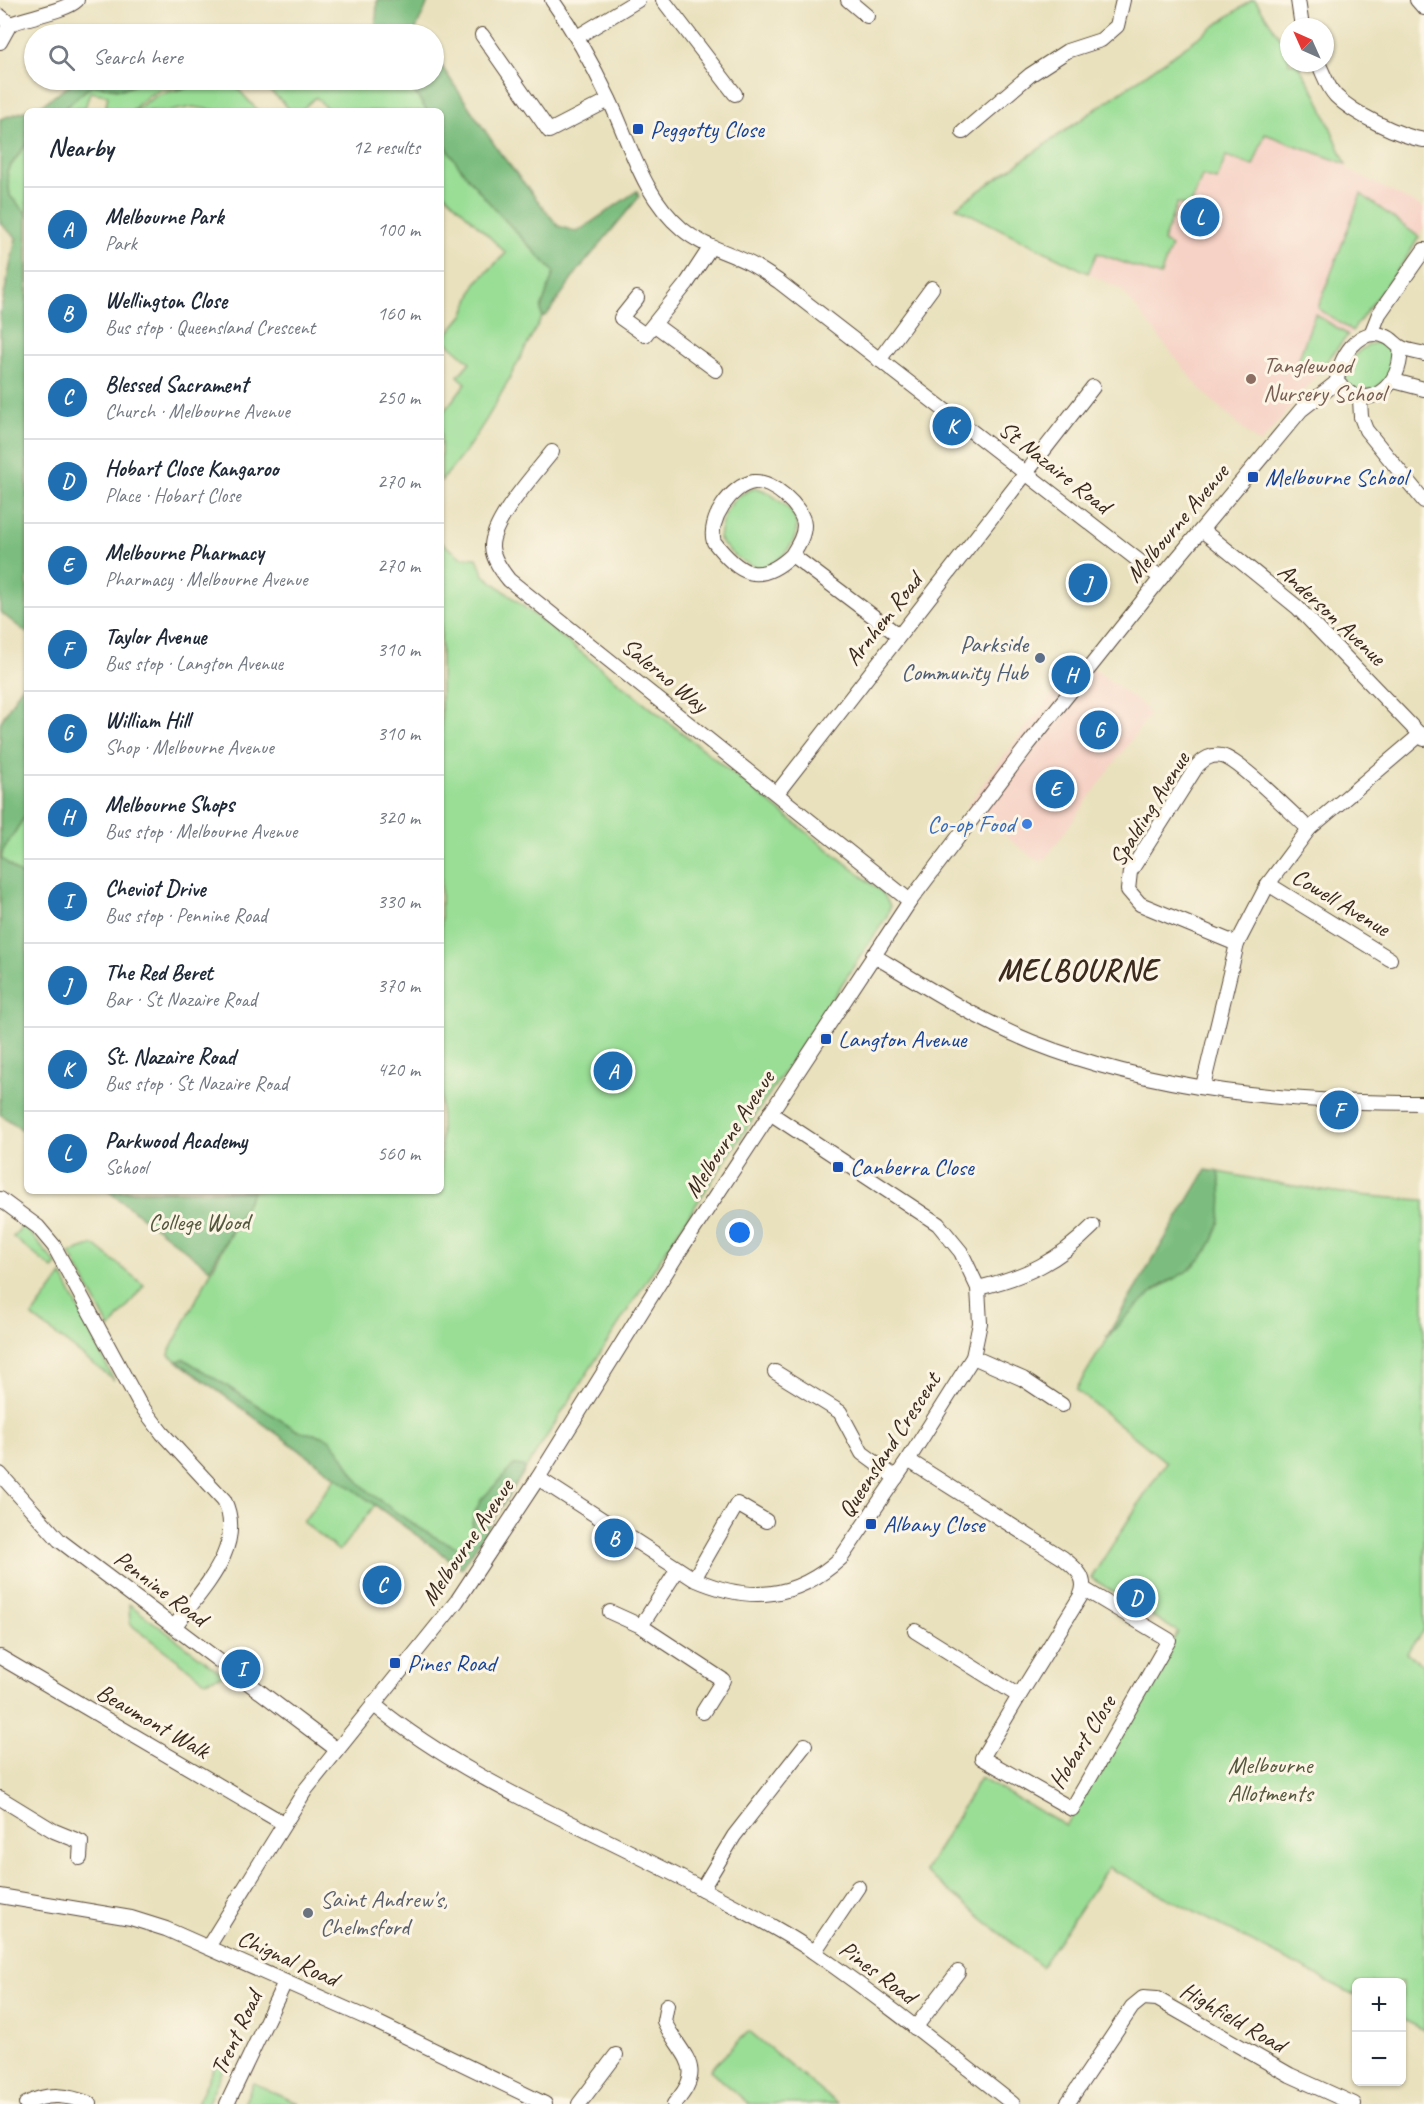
<!DOCTYPE html>
<html lang="en">
<head>
<meta charset="utf-8">
<style>
  body { margin:0; font-family:Caveat,sans-serif; background:#f6f6f7; color:#1f2937 }
  .controls { position:absolute; right:18px; bottom:18px; display:grid; overflow:hidden; border-radius:9px; box-shadow:0 2px 4px #0004 }
  .controls button { width:54px; height:54px; display:grid; place-items:center; padding:0; border:0; border-bottom:2px solid #e0e1e3; background:#fff; color:#1f2937; font:30px sans-serif }
  .compass { position:absolute; left:1280px; top:18px; width:54px; height:54px; border-radius:50%; background:#fff; box-shadow:0 2px 4px #0004; rotate:315deg }
  .you { position:absolute; left:740px; top:1233px; width:21px; height:21px; margin:-15px; border:4px solid #fff; border-radius:50%; background:#1a73e8; box-shadow:0 0 0 9px #1a73e833 }
  .badge { display:grid; place-items:center; width:39px; height:39px; border-radius:50%; background:#1f6fb2; color:#fff; font-size:20px; font-weight:700 }
  .pin { position:absolute; translate:-50% -50%; border:3px solid #fff; box-shadow:0 2px 6px #0006 }
  .list { margin:0; padding:0; list-style:none }
  h2 { display:flex; justify-content:space-between; align-items:center; height:78px; margin:0; padding:0 24px; font-size:26px }
  h2 small { font-size:20px; font-weight:400; color:#747a83 }
  .list li { display:grid; grid-template-columns:39px 1fr auto; gap:18px; align-items:center; box-sizing:border-box; height:84px; padding:0 24px; border-top:2px solid #e0e1e3 }
  .list b { display:block; font-size:22px; white-space:nowrap }
  .list p { margin:0; font-size:20px; white-space:nowrap; color:#747a83 }
  .list em { font-size:20px; font-style:normal; color:#747a83 }
  .icon { flex:none; width:33px; height:33px; fill:none; stroke:currentColor; stroke-width:2; stroke-linecap:round; stroke-linejoin:round }
  .map { position:relative; flex:none; width:1424px; height:2104px; overflow:hidden }
  .search { position:absolute; background:#fff; box-shadow:0 2px 4px #0004; left:24px; top:24px; width:420px; height:66px; display:flex; align-items:center; gap:15px; box-sizing:border-box; padding:0 21px; border-radius:33px; color:#747a83; font-size:22px }
  .panel { position:absolute; background:#fff; box-shadow:0 2px 4px #0004; left:24px; top:108px; width:420px; height:1086px; border-radius:9px }
  .map>svg:first-child { display:block }
  .built { fill:#f6d1c5 }
  .green { fill:#9ade96; stroke:#6a845a; stroke-width:1.5 }
  .forest { fill:#7bbd7f; stroke:#5b744e; stroke-width:1.5 }
  .lines { fill:none; stroke-linecap:round; stroke-linejoin:round }
  .minor-casing { stroke:#554536; stroke-width:16 }
  .minor { stroke:#fff; stroke-width:14 }
  .transit-dot { fill:#1a4fb4; stroke:#fcf5e5; stroke-width:2 }
  .education-dot { fill:#8d6e63; stroke:#fcf5e5; stroke-width:2 }
  .service-dot { fill:#5c6f8a; stroke:#fcf5e5; stroke-width:2 }
  .shop-dot { fill:#3f7fe0; stroke:#fcf5e5; stroke-width:2 }
  .worship-dot { fill:#6b7280; stroke:#fcf5e5; stroke-width:2 }
  .labels { text-anchor:middle; stroke-width:6; stroke-linejoin:round; paint-order:stroke }
  .transit-label { font-size:24px; fill:#164399; stroke:#fcf5e5; text-anchor:start }
  .education-label { font-size:24px; fill:#785e54; stroke:#fcf5e5; text-anchor:start }
  .street-label { font-size:24px; fill:#3b2a1e; stroke:#fcf5e5 }
  .service-label { font-size:24px; fill:#4e5e75; stroke:#fcf5e5; text-anchor:end }
  .shop-label { font-size:24px; fill:#366cbe; stroke:#fcf5e5; text-anchor:end }
  .park-label { font-size:24px; fill:#53573c; stroke:#fcf5e5 }
  .worship-label { font-size:24px; fill:#5b616d; stroke:#fcf5e5; text-anchor:start }
  .district-label { font-size:30px; font-weight:bold; letter-spacing:1.5px; fill:#3b2a1e; stroke:#fcf5e5 }
</style>
</head>
<body>
<div class="map">
<svg width="1424" height="2104" viewBox="0 0 1424 2104">
  <rect width="100%" height="100%" fill="#fcf5e5"/>
  <filter id="ink" filterUnits="userSpaceOnUse"><feTurbulence type="fractalNoise" baseFrequency=".0167" numOctaves="2"/><feDisplacementMap in="SourceGraphic" scale="12" xChannelSelector="R" yChannelSelector="G"/><feConvolveMatrix kernelMatrix="1 2 1 2 8 2 1 2 1" color-interpolation-filters="sRGB"/></filter>
  <filter id="wash" filterUnits="userSpaceOnUse"><feTurbulence type="fractalNoise" baseFrequency=".008" numOctaves="4" result="noise"/><feDisplacementMap in="SourceGraphic" scale="24" xChannelSelector="R" yChannelSelector="G"/><feGaussianBlur stdDeviation="1.35" result="paint"/><feColorMatrix in="noise" values="0 0 0 0 0 0 0 0 0 0 0 0 0 0 0 0 0 1.4 0 .05"/><feComposite in="paint" operator="in"/></filter>
  <g filter="url(#wash)">
    <rect width="100%" height="100%" fill="#e9e1bd"/>
    <g class="built">
      <polygon points="1252,0 1255,0 1289,51 1289,63 1297,63 1317,96 1348,170 1424,208 1424,226 1405,260 1375,303 1260,444 1201,390 1122,290 956,207"/>
      <polygon points="1079,658 1143,706 1149,715 1045,859 1038,861 967,806"/>
    </g>
    <g class="green">
      <polygon points="1252,0 1255,0 1289,51 1289,63 1297,63 1317,96 1346,164 1265,134 1253,166 1226,156 1217,180 1202,176 1190,208 1177,203 1163,242 1171,246 1160,276 1097,253 1088,273 956,207"/>
      <path d="M 143,80 L 231,81 L 258,111 L 219,111 L 193,107 L 171,111 L 133,111 L 159,94 L 191,87 L 162,89 L 148,96 L 131,111 L 105,111 L 108,95 L 90,92 L 85,108 L 61,111 L 92,85 C 119,87 116,95 143,80 Z"/>
      <path d="M 229,80 L 407,80 L 427,111 L 329,111 L 316,97 L 300,111 L 291,111 C 270,88 260,81 229,80 Z"/>
      <path d="M 441,135 C 471,186 513,229 554,272 L 541,309 L 542,317 C 510,375 486,432 441,481 L 441,415 L 466,383 L 458,376 L 470,362 L 443,339 L 464,314 L 476,283 L 506,253 L 441,190 Z"/>
      <polygon points="27,143 27,214 10,196 7,171"/>
      <polygon points="1361,194 1419,237 1405,260 1352,331 1318,308"/>
      <polygon points="1315,314 1348,335 1318,372 1297,364"/>
      <path d="M 1380,342 L 1389,346 L 1395,354 L 1393,372 L 1375,389 L 1355,392 L 1345,381 C 1344,362 1361,344 1380,342 Z"/>
      <path d="M 756,488 C 766,490 773,496 781,502 C 812,525 791,553 765,569 C 745,565 731,556 719,539 C 721,516 731,494 756,488 Z"/>
      <polygon points="441,542 461,557 477,558 484,575 883,893 890,906 887,916 674,1238 462,1568 375,1505 339,1551 303,1522 336,1477 169,1355 170,1350 253,1191 441,1191"/>
      <polygon points="27,813 27,880 1,859 3,850"/>
      <path d="M 1219,1172 C 1287,1186 1354,1197 1424,1200 L 1424,1629 L 1407,1653 L 1424,1666 L 1424,2030 L 1402,2019 L 1402,1982 L 1356,1982 L 1356,1996 L 1108,1867 L 1041,1967 L 925,1871 L 980,1778 L 1066,1826 L 1178,1632 L 1091,1578 L 1166,1462 L 1076,1390 C 1095,1358 1112,1327 1141,1301 C 1155,1288 1172,1282 1187,1271 C 1218,1247 1226,1209 1219,1172 Z"/>
      <polygon points="23,1225 57,1265 53,1269 13,1237"/>
      <polygon points="94,1245 144,1285 110,1329 70,1253"/>
      <polygon points="62,1275 114,1380 32,1316"/>
      <polygon points="129,1604 224,1675 205,1681 130,1624"/>
      <polygon points="749,2031 837,2104 749,2104 710,2070"/>
      <polygon points="219,2057 227,2061 207,2104 197,2103"/>
      <polygon points="253,2083 254,2083 299,2104 244,2104"/>
    </g>
    <g class="forest">
      <polygon points="377,0 429,0 415,31 418,34 361,34 376,24"/>
      <path d="M 434,55 L 500,153 L 558,226 L 577,232 L 637,191 L 639,197 L 577,272 L 547,315 L 542,317 L 541,309 L 554,272 C 529,245 449,166 441,134 C 439,128 441,118 441,111 L 427,111 L 407,80 L 434,80 Z"/>
      <path d="M 77,80 L 143,80 C 116,95 119,87 92,85 L 61,111 L 27,111 L 27,143 L 7,171 L 10,196 L 27,214 L 27,633 L 0,612 L 0,314 L 16,238 L 0,223 L 0,119 L 40,106 Z"/>
      <polygon points="27,677 27,813 3,850 1,858 27,880 27,1133 0,1114 0,723"/>
      <path d="M 1206,1170 L 1219,1172 C 1226,1210 1220,1247 1187,1271 C 1178,1277 1168,1281 1159,1287 C 1139,1302 1123,1320 1106,1338 Z"/>
      <polygon points="108,1191 253,1191 210,1269"/>
      <path d="M 184,1359 L 298,1431 C 308,1434 320,1433 329,1439 C 343,1450 349,1471 361,1484 C 375,1499 449,1553 467,1547 L 474,1514 L 481,1500 L 514,1465 L 523,1466 L 525,1470 L 462,1568 L 177,1361 Z"/>
    </g>
  </g>
  <g filter="url(#ink)">
    <g class="lines">
      <g class="minor-casing">
        <g id="minor">
          <path d="M 552,0 C 574,31 593,65 609,99 C 631,145 642,195 682,229 C 703,247 727,251 751,264 C 760,269 769,275 778,281 L 1161,578"/>
          <polyline points="663,0 735,94"/>
          <polyline points="848,0 867,16"/>
          <polyline points="1298,0 1302,27"/>
          <polyline points="1417,0 1424,8"/>
          <polyline points="0,16 10,24 0,42"/>
          <path d="M 10,24 C 27,17 66,11 77,0"/>
          <polyline points="482,35 549,131 609,100"/>
          <polyline points="577,37 638,0"/>
          <path d="M 1318,63 C 1324,74 1327,87 1336,96 C 1354,114 1399,136 1424,140"/>
          <polyline points="963,132 1030,75 1067,51 1101,40 1117,26 1123,0"/>
          <polyline points="637,298 621,318 645,335 687,283 710,248"/>
          <polyline points="655,325 716,370"/>
          <polyline points="1371,334 1379,314 1424,250"/>
          <path d="M 1400,347 C 1404,385 1366,417 1337,382 C 1338,360 1359,323 1387,337 C 1392,339 1396,345 1402,348 C 1408,351 1417,352 1424,354"/>
          <polyline points="879,360 932,288"/>
          <polyline points="1394,381 1424,389"/>
          <polyline points="1360,399 1361,417 1366,430 1424,501"/>
          <path d="M 552,452 C 536,473 491,521 492,547 C 493,559 501,570 509,580 L 910,901"/>
          <polyline points="1202,530 1297,607 1424,739"/>
          <path d="M 792,555 C 759,586 740,575 714,542 C 707,521 731,485 754,482 C 772,480 803,507 804,525 C 804,536 798,545 792,555 L 898,635"/>
          <polyline points="777,793 1093,387"/>
          <polyline points="1268,884 1390,959"/>
          <path d="M 1237,944 L 1140,904 L 1128,890 L 1130,872 L 1197,766 C 1204,759 1211,754 1222,756 C 1240,760 1292,814 1309,829"/>
          <path d="M 873,955 C 924,986 976,1019 1032,1042 C 1155,1091 1292,1103 1424,1103"/>
          <polyline points="1203,1086 1237,944 1268,884 1309,829 1421,734"/>
          <path d="M 0,1199 L 38,1227 L 54,1246 L 139,1403 L 162,1433 L 224,1500 C 247,1547 201,1590 175,1626"/>
          <path d="M 978,1288 C 1027,1276 1057,1262 1093,1226"/>
          <polyline points="973,1357 1023,1379 1062,1405"/>
          <polyline points="775,1372 840,1412 862,1453 896,1478"/>
          <path d="M 908,1460 L 1063,1558 C 1077,1569 1089,1579 1080,1597 L 1019,1696"/>
          <polyline points="0,1474 59,1540 336,1749"/>
          <path d="M 538,1478 L 694,1579 C 749,1603 795,1600 841,1558 L 908,1460 L 973,1357 L 980,1323 L 978,1288 L 961,1252 L 938,1224 L 770,1113"/>
          <polyline points="678,1569 641,1626 723,1680 703,1712"/>
          <polyline points="694,1579 737,1504 766,1521"/>
          <polyline points="610,1612 641,1626"/>
          <polyline points="915,1631 1019,1696 982,1758 1072,1809 1169,1640 1084,1589"/>
          <polyline points="0,1657 283,1823"/>
          <path d="M 373,1704 C 472,1785 593,1829 704,1890 C 741,1910 781,1929 815,1953 C 883,2000 948,2053 1013,2104"/>
          <polyline points="0,1798 54,1831 81,1842 80,1858"/>
          <polyline points="702,1889 734,1836 805,1745"/>
          <polyline points="0,1896 131,1918 166,1929 376,2022 545,2104"/>
          <polyline points="208,1947 306,1789 457,1601 538,1478 675,1258 910,901 1027,746 1161,578 1301,410 1337,382"/>
          <polyline points="814,1952 858,1887"/>
          <path d="M 667,2005 L 664,2021 C 680,2056 709,2066 674,2104"/>
          <polyline points="915,2028 958,1972"/>
          <path d="M 26,2104 C 48,2092 68,2095 90,2104"/>
          <polyline points="227,2104 285,1982"/>
          <polyline points="579,2104 616,2055"/>
          <polyline points="1067,2104 1132,2007 1143,1998 1157,1999 1290,2075 1354,2104"/>
        </g>
      </g>
      <use href="#minor" class="minor"/>
    </g>
  </g>
  <g class="transit-dot">
    <rect x="632" y="123" width="12" height="12" rx="3"/>
    <rect x="1247" y="471" width="12" height="12" rx="3"/>
    <rect x="820" y="1033" width="12" height="12" rx="3"/>
    <rect x="832" y="1161" width="12" height="12" rx="3"/>
    <rect x="865" y="1518" width="12" height="12" rx="3"/>
    <rect x="389" y="1657" width="12" height="12" rx="3"/>
  </g>
  <circle class="education-dot" cx="1251" cy="379" r="6"/>
  <circle class="service-dot" cx="1040" cy="658" r="6"/>
  <circle class="shop-dot" cx="1027" cy="824" r="6"/>
  <circle class="worship-dot" cx="308" cy="1913" r="6"/>
  <g class="labels">
    <g class="transit-label">
      <text x="650" y="137">Peggotty Close</text>
      <text x="1265" y="485">Melbourne School</text>
      <text x="838" y="1047">Langton Avenue</text>
      <text x="850" y="1175">Canberra Close</text>
      <text x="883" y="1532">Albany Close</text>
      <text x="407" y="1671">Pines Road</text>
    </g>
    <g class="education-label">
      <text x="1263" y="373">Tanglewood<tspan x="1263" dy="28">Nursery School</tspan></text>
    </g>
    <g class="street-label">
      <text transform="translate(1055 467) rotate(38)" y="8">St Nazaire Road</text>
      <text transform="translate(1177 523) rotate(-50)" y="8">Melbourne Avenue</text>
      <text transform="translate(1332 614) rotate(43)" y="8">Anderson Avenue</text>
      <text transform="translate(883 619) rotate(-52)" y="8">Arnhem Road</text>
      <text transform="translate(665 675) rotate(39)" y="8">Salerno Way</text>
      <text transform="translate(1149 809) rotate(-58)" y="8">Spalding Avenue</text>
      <text transform="translate(1341 902) rotate(31)" y="8">Cowell Avenue</text>
      <text transform="translate(729 1134) rotate(-57)" y="8">Melbourne Avenue</text>
      <text transform="translate(889 1445) rotate(-57)" y="8">Queensland Crescent</text>
      <text transform="translate(467 1542) rotate(-56)" y="8">Melbourne Avenue</text>
      <text transform="translate(161 1588) rotate(37)" y="8">Pennine Road</text>
      <text transform="translate(153 1721) rotate(30)" y="8">Beaumont Walk</text>
      <text transform="translate(1082 1742) rotate(-58)" y="8">Hobart Close</text>
      <text transform="translate(288 1958) rotate(24)" y="8">Chignal Road</text>
      <text transform="translate(878 1972) rotate(37)" y="8">Pines Road</text>
      <text transform="translate(1233 2017) rotate(30)" y="8">Highfield Road</text>
      <text transform="translate(236 2033) rotate(-65)" y="8">Trent Road</text>
    </g>
    <g class="service-label">
      <text x="1028" y="652">Parkside<tspan x="1028" dy="28">Community Hub</tspan></text>
    </g>
    <g class="shop-label">
      <text x="1015" y="832">Co-op Food</text>
    </g>
    <g class="park-label">
      <text x="199" y="1230">College Wood</text>
      <text x="1270" y="1773">Melbourne<tspan x="1270" dy="28">Allotments</tspan></text>
    </g>
    <g class="worship-label">
      <text x="320" y="1907">Saint Andrew's,<tspan x="320" dy="28">Chelmsford</tspan></text>
    </g>
    <g class="district-label">
      <text x="1078" y="980">MELBOURNE</text>
    </g>
  </g>
</svg>
<div class="controls">
<button>+</button>
<button>−</button>
</div>
<svg class="compass" viewBox="-18 -18 36 36"><path d="M0-13l5 13h-10z" fill="#e53935"/><path d="M0 13l5-13h-10z" fill="#747a83"/></svg>
<div class="you"></div>
<div class="pin badge" style="left:613px;top:1071px">A</div>
<div class="pin badge" style="left:614px;top:1538px">B</div>
<div class="pin badge" style="left:382px;top:1585px">C</div>
<div class="pin badge" style="left:1136px;top:1598px">D</div>
<div class="pin badge" style="left:1055px;top:789px">E</div>
<div class="pin badge" style="left:1339px;top:1110px">F</div>
<div class="pin badge" style="left:1099px;top:730px">G</div>
<div class="pin badge" style="left:1071px;top:675px">H</div>
<div class="pin badge" style="left:241px;top:1669px">I</div>
<div class="pin badge" style="left:1088px;top:583px">J</div>
<div class="pin badge" style="left:952px;top:426px">K</div>
<div class="pin badge" style="left:1200px;top:217px">L</div>
<div class="search"><svg class="icon" aria-label="search" viewBox="0 0 24 24"><circle cx="10" cy="10" r="6"/><path d="M15 15l6 6"/></svg>Search here</div>
<section class="panel">
<h2>Nearby<small>12 results</small></h2>
<ul class="list">
<li><span class="badge">A</span><div><b>Melbourne Park</b><p>Park</p></div><em>100 m</em></li>
<li><span class="badge">B</span><div><b>Wellington Close</b><p>Bus stop · Queensland Crescent</p></div><em>160 m</em></li>
<li><span class="badge">C</span><div><b>Blessed Sacrament</b><p>Church · Melbourne Avenue</p></div><em>250 m</em></li>
<li><span class="badge">D</span><div><b>Hobart Close Kangaroo</b><p>Place · Hobart Close</p></div><em>270 m</em></li>
<li><span class="badge">E</span><div><b>Melbourne Pharmacy</b><p>Pharmacy · Melbourne Avenue</p></div><em>270 m</em></li>
<li><span class="badge">F</span><div><b>Taylor Avenue</b><p>Bus stop · Langton Avenue</p></div><em>310 m</em></li>
<li><span class="badge">G</span><div><b>William Hill</b><p>Shop · Melbourne Avenue</p></div><em>310 m</em></li>
<li><span class="badge">H</span><div><b>Melbourne Shops</b><p>Bus stop · Melbourne Avenue</p></div><em>320 m</em></li>
<li><span class="badge">I</span><div><b>Cheviot Drive</b><p>Bus stop · Pennine Road</p></div><em>330 m</em></li>
<li><span class="badge">J</span><div><b>The Red Beret</b><p>Bar · St Nazaire Road</p></div><em>370 m</em></li>
<li><span class="badge">K</span><div><b>St. Nazaire Road</b><p>Bus stop · St Nazaire Road</p></div><em>420 m</em></li>
<li><span class="badge">L</span><div><b>Parkwood Academy</b><p>School</p></div><em>560 m</em></li>
</ul>
</section>
</div>
</body>
</html>
